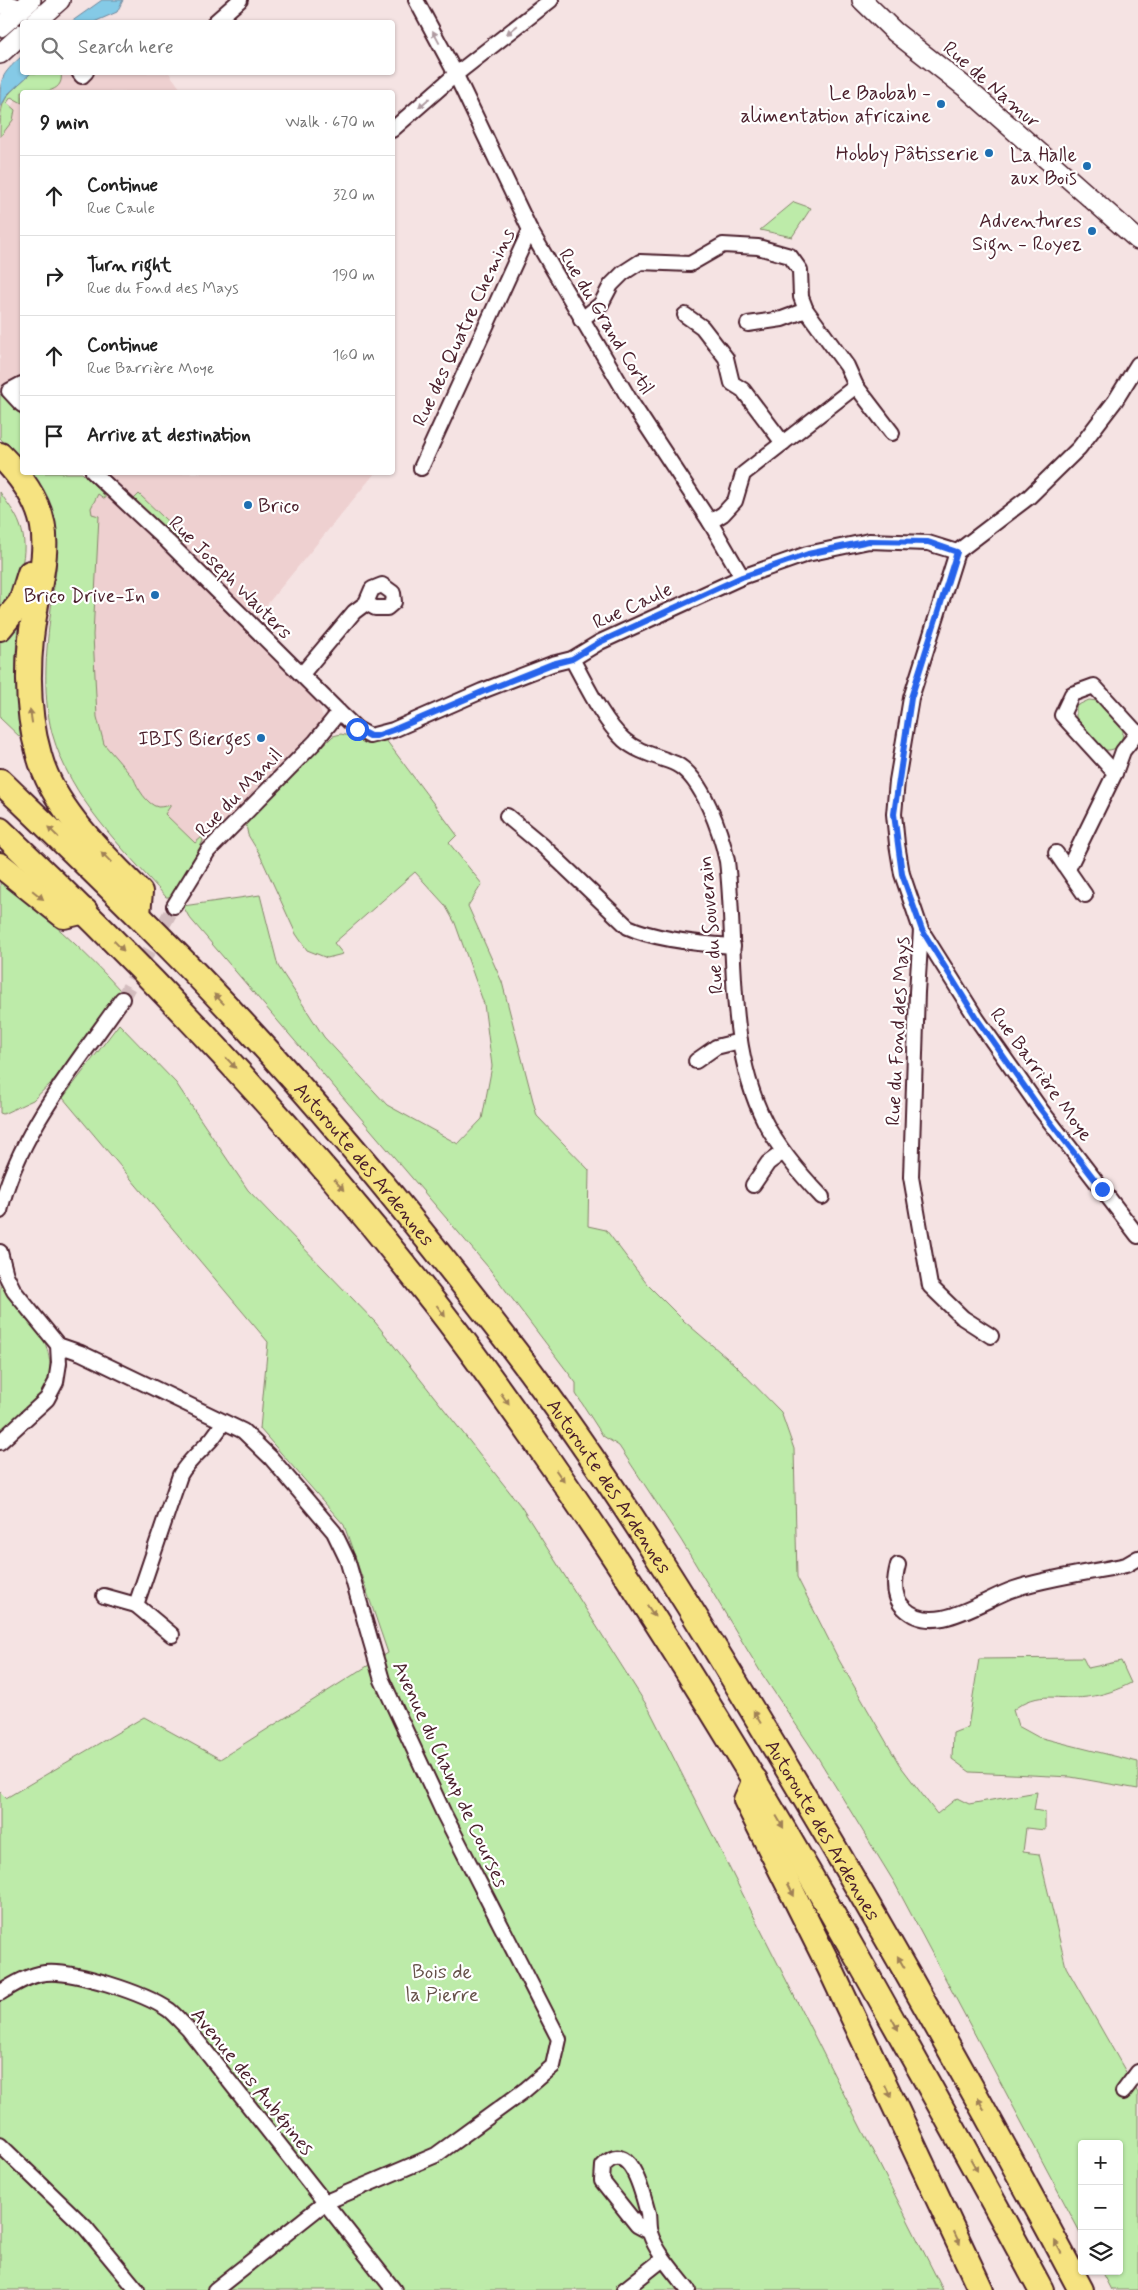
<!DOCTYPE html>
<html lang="en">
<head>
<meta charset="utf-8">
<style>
  body { margin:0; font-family:Mynerve,sans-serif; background:#f2f2f2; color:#222 }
  .controls { position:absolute; right:15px; bottom:15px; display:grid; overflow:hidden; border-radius:5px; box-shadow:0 1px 4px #0004 }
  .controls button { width:45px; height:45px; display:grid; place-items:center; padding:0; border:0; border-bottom:1px solid #e0e0e0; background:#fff; color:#222; font:25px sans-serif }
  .stop { position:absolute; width:15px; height:15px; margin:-11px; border:4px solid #2563eb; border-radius:50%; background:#fff }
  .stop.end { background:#2563eb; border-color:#fff; box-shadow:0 1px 5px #0008 }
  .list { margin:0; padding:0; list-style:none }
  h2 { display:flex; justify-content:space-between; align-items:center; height:65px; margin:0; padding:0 20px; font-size:21px }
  h2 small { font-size:16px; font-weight:400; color:#767676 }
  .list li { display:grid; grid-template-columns:32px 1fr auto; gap:15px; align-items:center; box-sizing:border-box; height:80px; padding:0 20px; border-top:1px solid #e0e0e0 }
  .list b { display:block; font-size:19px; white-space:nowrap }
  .list p { margin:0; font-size:16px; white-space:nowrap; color:#767676 }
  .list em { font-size:16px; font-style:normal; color:#767676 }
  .icon { flex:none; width:28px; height:28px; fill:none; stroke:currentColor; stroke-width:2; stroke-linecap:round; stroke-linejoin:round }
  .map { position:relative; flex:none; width:1138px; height:2290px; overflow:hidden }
  .search { position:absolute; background:#fff; box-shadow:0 1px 4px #0004; left:20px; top:20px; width:375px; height:55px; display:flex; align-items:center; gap:12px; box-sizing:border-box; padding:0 18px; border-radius:5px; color:#767676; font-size:19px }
  .panel { position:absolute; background:#fff; box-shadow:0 1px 4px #0004; left:20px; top:90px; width:375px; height:385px; border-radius:5px }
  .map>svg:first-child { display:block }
  .built { fill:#eed0d0 }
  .green { fill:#bdeba9; stroke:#84856a }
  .water { fill:#85cae6; stroke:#6d869b }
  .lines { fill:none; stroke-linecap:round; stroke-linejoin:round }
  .street-tunnel { stroke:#d3bcbe; stroke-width:14; stroke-dasharray:14 7; stroke-linecap:butt }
  .street-casing { stroke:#4a1f2b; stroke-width:18 }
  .secondary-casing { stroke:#4a1f2b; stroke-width:22 }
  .highway-casing { stroke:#4a1f2b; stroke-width:28 }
  .street { stroke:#fff; stroke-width:14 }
  .secondary { stroke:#fff; stroke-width:19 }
  .highway { stroke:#f6e381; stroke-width:24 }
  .oneway { fill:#ae9aa0 }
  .oneway2 { fill:#a08156 }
  .route { stroke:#2563eb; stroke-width:6 }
  .poi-dot { fill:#1f6fb2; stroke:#fff; stroke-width:2 }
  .labels { text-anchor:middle; stroke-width:4.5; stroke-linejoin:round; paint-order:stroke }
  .street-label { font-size:20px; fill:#4a1f2b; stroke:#fff }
  .poi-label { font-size:20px; fill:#4a1f2b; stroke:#fff; text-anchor:end }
  .park-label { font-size:20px; fill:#67524a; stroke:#fff }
</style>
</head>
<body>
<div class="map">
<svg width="1138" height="2290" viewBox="0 0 1138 2290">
  <rect width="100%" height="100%" fill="#f5e3e3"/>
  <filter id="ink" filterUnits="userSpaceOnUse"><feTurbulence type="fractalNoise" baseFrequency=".02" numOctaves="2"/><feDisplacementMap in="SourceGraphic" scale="10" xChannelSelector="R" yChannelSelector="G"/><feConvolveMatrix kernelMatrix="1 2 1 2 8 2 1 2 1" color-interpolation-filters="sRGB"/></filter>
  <g filter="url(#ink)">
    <g class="built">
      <polygon points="51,72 169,73 183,92 25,92"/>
      <polygon points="22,94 22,426 0,405 0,124 16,99"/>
      <polygon points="70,473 375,473 246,630 318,703 323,717 321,723 198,851 132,788 95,739"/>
    </g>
    <g class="green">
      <path d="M 31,73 L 61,73 C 65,95 37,92 22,92 L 22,103 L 11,97 L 7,103 L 15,110 L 13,120 L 0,137 C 0,97 3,99 31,73 Z"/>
      <polygon points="794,202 811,208 792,237 760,230"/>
      <polygon points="0,394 22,416 22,463 0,438"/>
      <path d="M 29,473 L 82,473 L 105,496 L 105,499 L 98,494 L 91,508 L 92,514 L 99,516 L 93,635 L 97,717 L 104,744 L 134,779 C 137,787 147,805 158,807 C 162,807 167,806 171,805 L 165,814 L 195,843 L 202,837 L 203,841 L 200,847 L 171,897 L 166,897 C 121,846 71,800 52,733 C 41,690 47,644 52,600 C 55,579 59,557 55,536 C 53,519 36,489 29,473 Z"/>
      <path d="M 0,492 C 6,502 16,513 20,525 C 31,553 18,582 4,605 L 0,608 Z"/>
      <polygon points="139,494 186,539 182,543 134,499"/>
      <path d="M 18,627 C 14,664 15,703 22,739 L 0,718 L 0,641 Z"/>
      <path d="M 1089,700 L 1097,701 L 1123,727 C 1124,742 1117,754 1100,749 L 1076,722 L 1076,706 Z"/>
      <polygon points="341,734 378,743 386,740 457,835 449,843 482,884 468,906 502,982 537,1116 589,1170 588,1226 606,1230 647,1284 684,1321 734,1364 781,1412 794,1449 797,1577 839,1660 899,1764 937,1814 957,1798 969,1804 1037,1792 1034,1810 1045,1812 1045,1830 1026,1828 1023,1852 1039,1854 1066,1967 1138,2093 1138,2290 1111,2290 1101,2271 1119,2271 1119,2144 1082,2144 1082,2236 894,1882 815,1753 760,1671 681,1540 619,1446 603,1436 576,1394 576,1383 488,1267 189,917 183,906 260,895 278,966 324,1037 387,1105 458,1144 482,1119 492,1066 484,1004 455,923 445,905 415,872 334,943 343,954 327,958 307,950 296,934 259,853 248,835 246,825 249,817 333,736"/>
      <path d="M 0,881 C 44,914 83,949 120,990 L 73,1057 L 50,1084 L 33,1100 L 3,1114 L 0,1113 Z"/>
      <polygon points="119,1024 176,1083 248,1190 375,1322 520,1505 649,1709 943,2290 0,2290 0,1792 6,1798 144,1717 220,1759 388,1653 344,1525 260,1429 268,1342 63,1098"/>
      <path d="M 0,1273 C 22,1306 66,1350 44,1392 C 34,1409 14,1422 0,1434 Z"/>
      <path d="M 1083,1658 L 1088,1668 L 1121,1661 L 1131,1683 C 1117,1690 1104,1695 1087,1697 C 1057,1701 1040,1689 1013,1710 L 1018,1726 L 1038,1737 L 1138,1762 L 1138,1789 L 1071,1777 L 970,1772 L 952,1759 L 953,1733 L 968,1727 L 979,1659 Z"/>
    </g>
    <g class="water">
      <polygon points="102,0 123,0 117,12 94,22 71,22"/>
      <path d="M 22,56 L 22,72 L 31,73 L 8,94 L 0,108 C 0,78 0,76 22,56 Z"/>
    </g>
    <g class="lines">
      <polyline class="street-tunnel" points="122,999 174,906"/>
      <g class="street-casing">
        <g id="street">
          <polyline points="416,0 452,67 530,230 631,402 710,522 742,577"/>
          <polyline points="215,22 240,0"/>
          <polyline points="79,72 82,76 86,72"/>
          <polyline points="392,130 455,75 551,0"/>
          <polyline points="685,315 702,327 726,358 732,383 743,390 783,443"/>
          <polyline points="581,320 601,304 611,285 623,273 640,262 690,264 723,245 758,247 790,256 800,270 801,297 806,310 847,366 856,386 892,433"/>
          <polyline points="748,324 782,319 806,310"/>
          <polyline points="22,384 9,391 22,405"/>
          <polyline points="421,468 530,230"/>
          <polyline points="93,472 168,542 339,712 357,729 370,736 393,730 482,691 552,664 572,659 600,642 742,577 807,554 869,541 928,543 957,552"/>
          <polyline points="710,522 723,514 735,501 743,474 856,386"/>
          <path d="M 572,659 C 586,684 603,721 624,740 C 639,753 658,756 676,764 C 703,778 721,833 727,861 C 737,945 725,1044 765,1122 C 779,1150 801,1175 822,1197"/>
          <polyline points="302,674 354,612 366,603 372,589 382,585 393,593 394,602 387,608 375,608 366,603"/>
          <polyline points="1115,773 1062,715 1072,694 1094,686 1136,732"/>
          <path d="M 507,816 L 543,846 L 628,927 C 656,940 701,944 733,946"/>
          <polyline points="1056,853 1085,895"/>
          <polyline points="1068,869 1115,773 1123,751 1138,732"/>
          <polyline points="174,906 208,851 315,742 339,712"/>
          <polyline points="921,930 977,1019 1041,1110 1138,1236"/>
          <polyline points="696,1061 716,1047 740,1041"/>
          <polyline points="753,1185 768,1163 783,1152"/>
          <path d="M 0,1211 C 18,1133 77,1064 122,999"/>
          <polyline points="0,1252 6,1275 14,1291 58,1345 59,1363 56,1382 47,1399 0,1442"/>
          <polyline points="991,1336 963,1318 930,1286 911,1177 917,992 921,930 902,874 897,844 894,814 897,781 911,698 957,552 1029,497 1079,448 1115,401 1138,364"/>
          <polyline points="58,1345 81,1353 243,1431 271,1458 334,1532 347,1559 382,1680 444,1814 559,2039 553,2066 525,2090 436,2155 326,2202 215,2290"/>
          <path d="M 898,1565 C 894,1580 892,1597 904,1608 C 934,1638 983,1599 1014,1589 C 1050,1577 1089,1573 1126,1565 L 1138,1558"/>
          <path d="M 104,1596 L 136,1605 L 180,1475 C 192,1454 212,1445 223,1422"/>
          <polyline points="136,1605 172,1635"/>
          <path d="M 0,1993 C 14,1984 29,1975 45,1973 C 74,1970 144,1993 169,2010 C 175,2015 181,2022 188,2029 L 394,2290"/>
          <polyline points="1123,2092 1138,2072"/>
          <polyline points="0,2145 85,2227 137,2290"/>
          <path d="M 650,2232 L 637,2225 L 602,2181 L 603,2166 C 630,2136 643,2195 648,2214 C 649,2220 648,2227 650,2233 C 657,2254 675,2273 688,2290"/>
          <polyline points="624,2290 663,2259"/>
        </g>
      </g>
      <g class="secondary-casing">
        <g id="secondary">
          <polyline points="862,0 895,32 965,87 1138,240"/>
          <polyline points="0,3 20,10"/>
          <polyline points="35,22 60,0"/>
          <polyline points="0,27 31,0"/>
          <polyline points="0,54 22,34"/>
        </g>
      </g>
      <g class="highway-casing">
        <g id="highway">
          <path d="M 0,455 C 68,524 40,557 31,638 C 27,678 28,717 39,755 C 53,808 103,854 140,892 L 138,914"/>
          <polyline points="0,628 21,602 30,573"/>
          <path id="s1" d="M 0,781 C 88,866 176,950 258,1040 C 349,1139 433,1245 515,1351 C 609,1475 692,1609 772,1743 C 880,1922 983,2105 1081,2290"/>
          <path d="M 0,830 C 153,975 299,1130 429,1296 C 465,1341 498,1388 531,1435 C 653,1608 762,1788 866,1973 C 925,2078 984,2183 1041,2290"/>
          <polyline points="0,865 64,916 85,911"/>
          <polyline points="755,1780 746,1800 830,1968 981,2290"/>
        </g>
      </g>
      <use href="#street" class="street"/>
      <use href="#secondary" class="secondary"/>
      <use href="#highway" class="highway"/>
    </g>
    <defs><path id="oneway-solid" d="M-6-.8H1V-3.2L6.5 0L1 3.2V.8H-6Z" transform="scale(1.25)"/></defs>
    <g class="oneway">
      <use href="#oneway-solid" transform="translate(512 30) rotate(141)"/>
      <use href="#oneway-solid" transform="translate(436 37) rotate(-118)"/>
      <use href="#oneway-solid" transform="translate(424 103) rotate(139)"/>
    </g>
    <g class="oneway2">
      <use href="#oneway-solid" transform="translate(31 716) rotate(-99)"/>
      <use href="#oneway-solid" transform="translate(53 832) rotate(-136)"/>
      <use href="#oneway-solid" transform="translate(106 857) rotate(-134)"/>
      <use href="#oneway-solid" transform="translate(38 895) rotate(39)"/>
      <use href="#oneway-solid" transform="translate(119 946) rotate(46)"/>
      <use href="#oneway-solid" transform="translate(219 999) rotate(-134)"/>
      <use href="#oneway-solid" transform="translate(231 1063) rotate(47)"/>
      <use href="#oneway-solid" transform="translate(339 1185) rotate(49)"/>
      <use href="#oneway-solid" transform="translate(441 1311) rotate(53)"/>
      <use href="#oneway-solid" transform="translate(505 1399) rotate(55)"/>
      <use href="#oneway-solid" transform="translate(560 1476) rotate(55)"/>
      <use href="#oneway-solid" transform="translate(651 1611) rotate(57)"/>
      <use href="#oneway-solid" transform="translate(757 1717) rotate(-121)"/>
      <use href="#oneway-solid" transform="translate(780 1822) rotate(60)"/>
      <use href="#oneway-solid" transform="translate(791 1890) rotate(63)"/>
      <use href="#oneway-solid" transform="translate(901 1962) rotate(-120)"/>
      <use href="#oneway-solid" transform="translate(895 2024) rotate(61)"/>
      <use href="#oneway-solid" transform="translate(888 2091) rotate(65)"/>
      <use href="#oneway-solid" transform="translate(981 2104) rotate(-119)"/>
      <use href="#oneway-solid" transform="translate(974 2165) rotate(61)"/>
      <use href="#oneway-solid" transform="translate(957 2238) rotate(65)"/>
      <use href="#oneway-solid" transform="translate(1058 2247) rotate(-118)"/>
    </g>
  </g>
  <g class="lines" filter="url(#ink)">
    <polyline class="route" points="357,729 370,736 376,736 393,730 482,692 552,664 572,659 600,642 742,577 808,554 869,541 928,542 957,552 911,698 894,814 902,874 922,930 977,1019 1041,1110 1102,1189"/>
  </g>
  <g class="poi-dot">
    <circle cx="941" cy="104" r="5"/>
    <circle cx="989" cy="153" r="5"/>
    <circle cx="1087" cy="166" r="5"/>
    <circle cx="1092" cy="231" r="5"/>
    <circle cx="248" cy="505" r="5"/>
    <circle cx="155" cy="595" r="5"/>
    <circle cx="261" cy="738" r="5"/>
  </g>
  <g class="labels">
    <g class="street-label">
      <text transform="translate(992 84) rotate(41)" y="7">Rue de Namur</text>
      <text transform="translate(607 321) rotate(59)" y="7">Rue du Grand Cortil</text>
      <text transform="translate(463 327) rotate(-65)" y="7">Rue des Quatre Chemins</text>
      <text transform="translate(231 577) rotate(45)" y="7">Rue Joseph Wauters</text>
      <text transform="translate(632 605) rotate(-25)" y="7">Rue Caule</text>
      <text transform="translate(238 792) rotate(-46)" y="7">Rue du Manil</text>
      <text transform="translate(710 925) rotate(-95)" y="7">Rue du Souverain</text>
      <text transform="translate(897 1031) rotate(-87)" y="7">Rue du Fond des Mays</text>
      <text transform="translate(1042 1074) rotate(54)" y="7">Rue Barrière Moye</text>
      <text dy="7" stroke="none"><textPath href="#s1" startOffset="529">Autoroute des Ardennes</textPath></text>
      <text dy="7" stroke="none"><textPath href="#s1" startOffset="934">Autoroute des Ardennes</textPath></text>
      <text transform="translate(451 1774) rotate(65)" y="7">Avenue du Champ de Courses</text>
      <text dy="7" stroke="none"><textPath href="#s1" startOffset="1339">Autoroute des Ardennes</textPath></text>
      <text transform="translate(253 2081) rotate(51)" y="7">Avenue des Aubépines</text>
    </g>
    <g class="poi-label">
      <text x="931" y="99">Le Baobab -<tspan x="931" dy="23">alimentation africaine</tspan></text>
      <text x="979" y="160">Hobby Pâtisserie</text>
      <text x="1077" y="161">La Halle<tspan x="1077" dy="23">aux Bois</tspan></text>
      <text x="1082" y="227">Adventures<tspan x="1082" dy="23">Sign - Royez</tspan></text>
      <text x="258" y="512" text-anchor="start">Brico</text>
      <text x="145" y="602">Brico Drive-In</text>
      <text x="251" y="745">IBIS Bierges</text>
    </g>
    <g class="park-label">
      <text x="442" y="1978">Bois de<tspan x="442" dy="23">la Pierre</tspan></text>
    </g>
  </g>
</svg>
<div class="controls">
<button>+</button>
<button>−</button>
<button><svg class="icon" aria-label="layers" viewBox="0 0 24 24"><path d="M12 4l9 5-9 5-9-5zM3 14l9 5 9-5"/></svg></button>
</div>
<div class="stop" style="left:357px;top:729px"></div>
<div class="stop end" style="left:1102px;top:1189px"></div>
<div class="search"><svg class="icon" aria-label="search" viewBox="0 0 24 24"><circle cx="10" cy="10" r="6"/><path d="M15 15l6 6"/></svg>Search here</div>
<section class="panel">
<h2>9 min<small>Walk · 670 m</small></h2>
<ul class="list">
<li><svg class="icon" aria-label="ahead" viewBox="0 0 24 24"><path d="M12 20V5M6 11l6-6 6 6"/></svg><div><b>Continue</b><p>Rue Caule</p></div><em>320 m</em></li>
<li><svg class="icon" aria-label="right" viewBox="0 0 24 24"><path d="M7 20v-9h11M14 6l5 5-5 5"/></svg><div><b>Turn right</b><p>Rue du Fond des Mays</p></div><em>190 m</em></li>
<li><svg class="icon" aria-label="ahead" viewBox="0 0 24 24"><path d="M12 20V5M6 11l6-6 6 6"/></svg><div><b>Continue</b><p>Rue Barrière Moye</p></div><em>160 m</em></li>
<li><svg class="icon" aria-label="arrive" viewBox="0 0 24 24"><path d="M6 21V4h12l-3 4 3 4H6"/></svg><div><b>Arrive at destination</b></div></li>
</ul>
</section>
</div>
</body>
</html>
